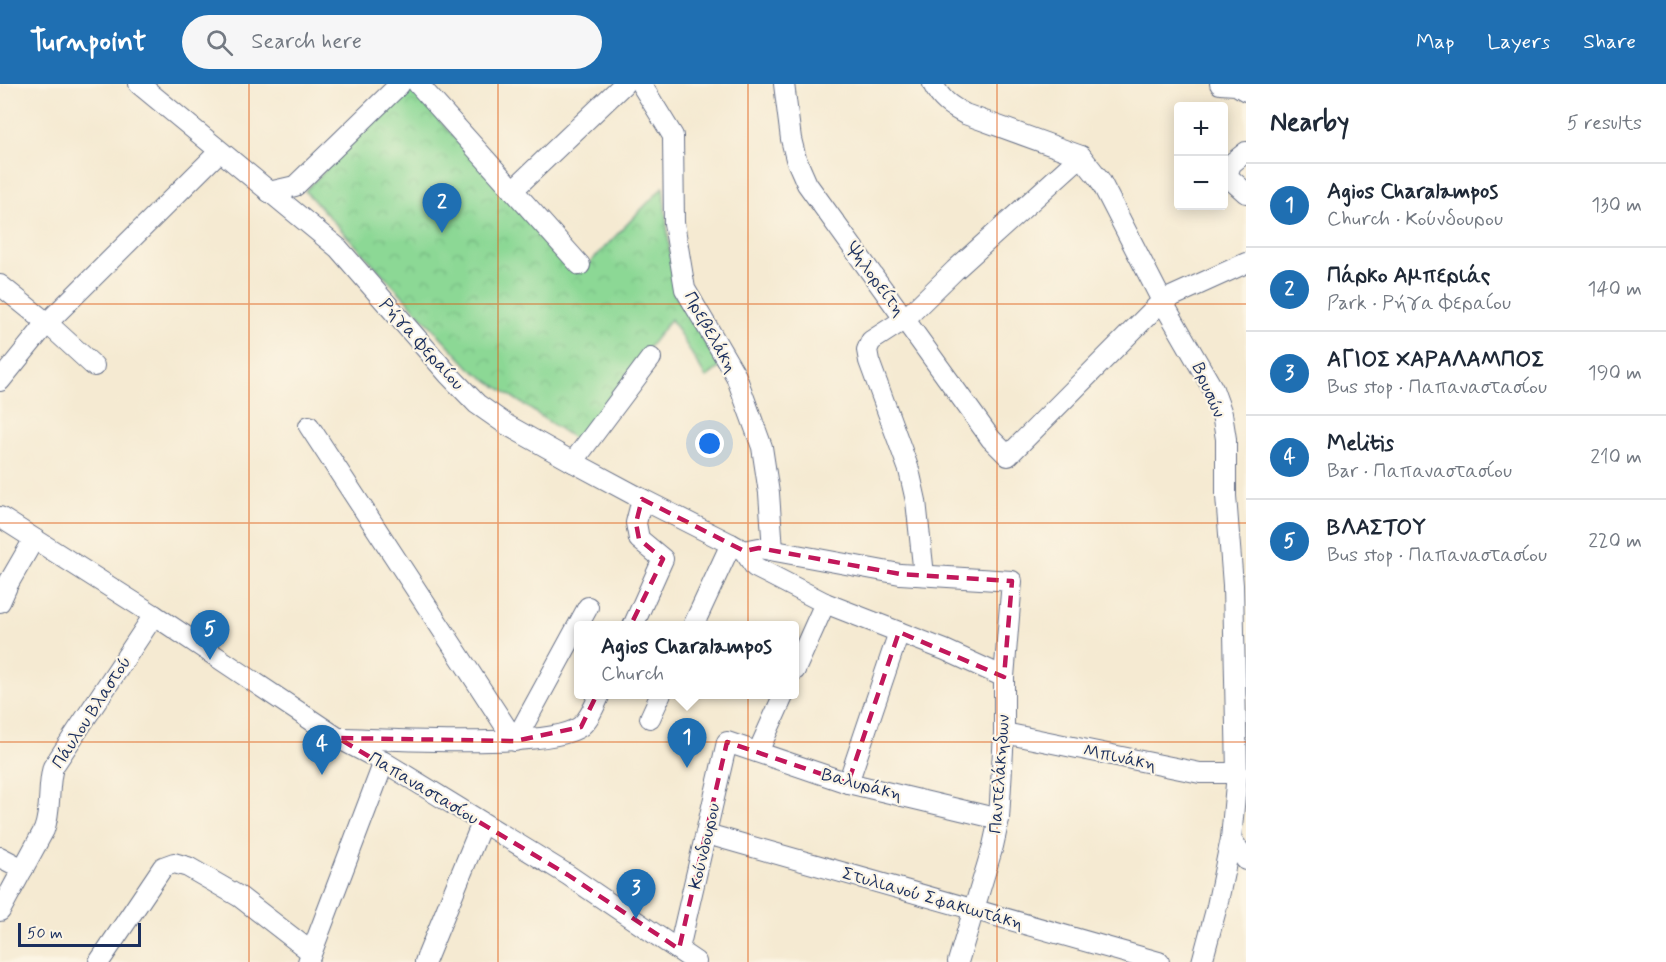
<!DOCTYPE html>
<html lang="en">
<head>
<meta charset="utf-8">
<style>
  body { margin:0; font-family:Mynerve,sans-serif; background:#f6f6f7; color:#1f2937 }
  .controls { position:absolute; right:18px; top:18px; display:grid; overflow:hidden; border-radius:6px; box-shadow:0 3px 15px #0003 }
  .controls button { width:54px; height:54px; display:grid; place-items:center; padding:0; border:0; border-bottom:2px solid #e0e1e3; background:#fff; color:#1f2937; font:30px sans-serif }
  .scale { position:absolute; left:18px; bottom:15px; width:123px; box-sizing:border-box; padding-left:6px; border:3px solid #1b2f5e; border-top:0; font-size:16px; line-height:21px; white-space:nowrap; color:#1b2f5e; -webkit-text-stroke:4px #fcf5e5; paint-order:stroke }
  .you { position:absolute; left:710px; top:360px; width:21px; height:21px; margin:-15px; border:4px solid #fff; border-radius:50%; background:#1a73e8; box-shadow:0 0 0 9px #1a73e833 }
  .badge { display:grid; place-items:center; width:39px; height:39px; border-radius:50%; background:#1f6fb2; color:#fff; font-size:20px; font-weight:700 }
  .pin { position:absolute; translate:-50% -50px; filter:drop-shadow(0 2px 3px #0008) }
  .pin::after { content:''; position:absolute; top:32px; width:21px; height:18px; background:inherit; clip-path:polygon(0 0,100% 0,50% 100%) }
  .popup { position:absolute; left:574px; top:537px; width:225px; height:78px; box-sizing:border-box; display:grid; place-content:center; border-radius:6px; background:#fff; filter:drop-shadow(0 2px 4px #0005); font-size:20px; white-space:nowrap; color:#747a83 }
  .popup b { font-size:22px; color:#1f2937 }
  .popup::after { content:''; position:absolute; left:50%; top:100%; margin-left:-12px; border:12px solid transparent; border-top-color:#fff }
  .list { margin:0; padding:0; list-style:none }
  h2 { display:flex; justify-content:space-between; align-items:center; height:78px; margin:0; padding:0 24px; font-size:26px }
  h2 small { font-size:20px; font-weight:400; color:#747a83 }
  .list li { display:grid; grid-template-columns:39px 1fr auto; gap:18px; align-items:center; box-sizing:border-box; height:84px; padding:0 24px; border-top:2px solid #e0e1e3 }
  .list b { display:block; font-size:22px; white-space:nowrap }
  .list p { margin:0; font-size:20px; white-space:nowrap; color:#747a83 }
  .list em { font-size:20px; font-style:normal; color:#747a83 }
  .icon { flex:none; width:33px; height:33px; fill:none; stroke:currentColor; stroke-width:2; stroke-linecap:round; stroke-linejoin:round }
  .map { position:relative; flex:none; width:1246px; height:878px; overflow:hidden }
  header { display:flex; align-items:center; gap:36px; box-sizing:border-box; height:84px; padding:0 30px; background:#1f6fb2; color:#fff }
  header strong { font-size:28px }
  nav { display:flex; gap:33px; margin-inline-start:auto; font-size:21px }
  .search { width:420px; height:54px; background:#f6f6f7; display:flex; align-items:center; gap:15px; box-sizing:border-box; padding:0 21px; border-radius:33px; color:#747a83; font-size:22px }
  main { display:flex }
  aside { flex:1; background:#fff }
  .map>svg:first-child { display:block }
  .park { fill:url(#park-crowns); stroke:#54847a; stroke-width:1.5 }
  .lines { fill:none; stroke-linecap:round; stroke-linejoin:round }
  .minor-casing { stroke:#677087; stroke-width:22 }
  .minor { stroke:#fff; stroke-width:20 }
  .marked { fill:none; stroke:#c2185b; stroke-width:4.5; stroke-dasharray:12 8; stroke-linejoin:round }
  .grid { fill:none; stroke:#de5710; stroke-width:1.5; stroke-opacity:0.55 }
  .labels { text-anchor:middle; stroke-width:4.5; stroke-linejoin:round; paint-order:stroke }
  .street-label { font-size:18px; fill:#1b2f5e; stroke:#fcf5e5 }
</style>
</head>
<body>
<header>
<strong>Turnpoint</strong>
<div class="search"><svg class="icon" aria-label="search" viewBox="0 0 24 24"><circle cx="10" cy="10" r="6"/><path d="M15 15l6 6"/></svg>Search here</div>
<nav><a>Map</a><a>Layers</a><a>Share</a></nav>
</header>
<main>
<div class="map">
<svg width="1246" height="878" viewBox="0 0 1246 878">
  <defs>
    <pattern id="park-crowns" width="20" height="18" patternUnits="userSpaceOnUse" patternTransform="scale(1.5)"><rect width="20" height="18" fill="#8cd895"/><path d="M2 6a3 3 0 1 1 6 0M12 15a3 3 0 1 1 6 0" fill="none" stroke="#78ba83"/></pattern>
  </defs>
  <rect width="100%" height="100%" fill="#fcf5e5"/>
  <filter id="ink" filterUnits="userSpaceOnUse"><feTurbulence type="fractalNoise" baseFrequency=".0167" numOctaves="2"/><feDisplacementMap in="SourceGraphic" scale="12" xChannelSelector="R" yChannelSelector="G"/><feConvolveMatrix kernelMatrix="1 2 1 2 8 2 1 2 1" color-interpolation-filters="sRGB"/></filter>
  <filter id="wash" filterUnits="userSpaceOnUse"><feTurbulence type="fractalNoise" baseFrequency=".008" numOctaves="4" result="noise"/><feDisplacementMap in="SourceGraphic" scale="24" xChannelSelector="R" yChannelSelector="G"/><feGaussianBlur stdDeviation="1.35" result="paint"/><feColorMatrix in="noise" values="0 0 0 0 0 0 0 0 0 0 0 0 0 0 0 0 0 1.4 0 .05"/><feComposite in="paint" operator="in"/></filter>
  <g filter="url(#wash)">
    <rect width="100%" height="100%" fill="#f5ead2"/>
    <polygon class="park" points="408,2 579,190 663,103 674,209 720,283 706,294 671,235 576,356 471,285 305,107"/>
  </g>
  <g filter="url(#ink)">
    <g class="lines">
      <g class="minor-casing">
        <g id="minor">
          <polyline points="139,0 338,164 448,290 477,320 507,341 573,378 642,415 731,460 744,467 755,483 825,519 945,566 1004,593"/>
          <polyline points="418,0 580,181"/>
          <polyline points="641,0 673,52 674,139 685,205 736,292 762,363 769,409 773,466"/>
          <polyline points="784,0 791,55 796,75 807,100 991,355 1008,372 1162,217 1246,179"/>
          <path d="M 933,0 C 941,16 950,22 965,30 L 1081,72 L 1100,96 L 1162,217 L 1213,305 L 1222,330 L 1226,355 L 1226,412 L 1233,501 L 1237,689 L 1231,755 L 1217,822 L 1202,878"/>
          <polyline points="1220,0 1236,1 1246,7"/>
          <polyline points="1246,68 1231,80 1227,92 1246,109"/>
          <polyline points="513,106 624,0"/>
          <polyline points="269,108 295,102 400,0"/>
          <polyline points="0,201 47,239 94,282"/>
          <polyline points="0,297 47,239 219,68"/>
          <polyline points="309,342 515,657 588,523"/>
          <polyline points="573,378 651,274"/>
          <polyline points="0,433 154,531 338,654 384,678 568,791 696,878"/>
          <polyline points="744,467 759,464 900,490 1012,497 1004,593 1004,649 999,735 993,762 958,878"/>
          <polyline points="924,491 916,417 909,386 869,277 867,266 871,257 905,235 955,186 1081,72"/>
          <polyline points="0,518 8,500 34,455"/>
          <polyline points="633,542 663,475 639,455 636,439 642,415"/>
          <polyline points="693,542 731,460"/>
          <polyline points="795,586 825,519"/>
          <polyline points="650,634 661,610"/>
          <polyline points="1004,649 1200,689 1237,689"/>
          <path d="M 343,654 C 387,655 552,666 581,642 C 590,634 595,621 600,610"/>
          <polyline points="758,668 784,610"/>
          <polyline points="848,699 899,548"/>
          <polyline points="707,750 1159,878"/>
          <polyline points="1231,755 1246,776"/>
          <polyline points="0,773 23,785"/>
          <path d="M 0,827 L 44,746 C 52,724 47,705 53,683 L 154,531"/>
          <polyline points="679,865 727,658 848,699 999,735"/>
          <polyline points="99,878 163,783 174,779 188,783 240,813 311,868"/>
          <polyline points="308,878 384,678"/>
          <polyline points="425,878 482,739"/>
        </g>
      </g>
      <use href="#minor" class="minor"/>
    </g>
  </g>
  <path class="marked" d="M 642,415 L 744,467 L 759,464 L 900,490 L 1012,497 L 1004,593 L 899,548 L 848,699 L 727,658 L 679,865 L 568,791 L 338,654 L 515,657 L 581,643 L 663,475 L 639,455 L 636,439 Z"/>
  <path class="grid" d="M 249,0 L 249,878M 498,0 L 498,878M 748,0 L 748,878M 997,0 L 997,878M 0,220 L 1246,220M 0,439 L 1246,439M 0,658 L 1246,658"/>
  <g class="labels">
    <g class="street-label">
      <text transform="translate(876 195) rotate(54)" y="6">Ψηλορείτη</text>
      <text transform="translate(711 248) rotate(61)" y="6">Πρεβελάκη</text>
      <text transform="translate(422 260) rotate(48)" y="6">Ρήγα Φεραίου</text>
      <text transform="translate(1209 306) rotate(67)" y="6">Βρυσών</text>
      <text transform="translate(91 628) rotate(-57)" y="6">Πάυλου Βλαστού</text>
      <text transform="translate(1120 673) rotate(12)" y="6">Μπινάκη</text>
      <text transform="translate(999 690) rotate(-86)" y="6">Παντελάκηδων</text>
      <text transform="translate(862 700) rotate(15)" y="6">Βαλυράκη</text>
      <text transform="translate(424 704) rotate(31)" y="6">Παπαναστασίου</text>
      <text transform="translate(704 762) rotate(-77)" y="6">Κούνδουρου</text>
      <text transform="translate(933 814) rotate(16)" y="6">Στυλιανού Σφακιωτάκη</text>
    </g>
  </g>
</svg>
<div class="controls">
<button>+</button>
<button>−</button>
</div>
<div class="scale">50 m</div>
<div class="you"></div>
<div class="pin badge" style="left:687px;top:684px">1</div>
<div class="popup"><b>Agios Charalampos</b>Church</div>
<div class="pin badge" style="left:442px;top:149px">2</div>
<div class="pin badge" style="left:636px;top:835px">3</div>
<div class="pin badge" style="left:322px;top:691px">4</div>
<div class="pin badge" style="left:210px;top:576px">5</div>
</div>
<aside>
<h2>Nearby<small>5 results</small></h2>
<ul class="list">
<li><span class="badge">1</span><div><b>Agios Charalampos</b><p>Church · Κούνδουρου</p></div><em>130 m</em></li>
<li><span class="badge">2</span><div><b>Πάρκο Αμπεριάς</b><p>Park · Ρήγα Φεραίου</p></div><em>140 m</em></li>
<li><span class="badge">3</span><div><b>ΑΓΙΟΣ ΧΑΡΑΛΑΜΠΟΣ</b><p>Bus stop · Παπαναστασίου</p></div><em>190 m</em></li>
<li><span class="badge">4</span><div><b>Melitis</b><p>Bar · Παπαναστασίου</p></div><em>210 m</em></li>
<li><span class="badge">5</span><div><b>ΒΛΑΣΤΟΥ</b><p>Bus stop · Παπαναστασίου</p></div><em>220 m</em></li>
</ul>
</aside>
</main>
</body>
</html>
